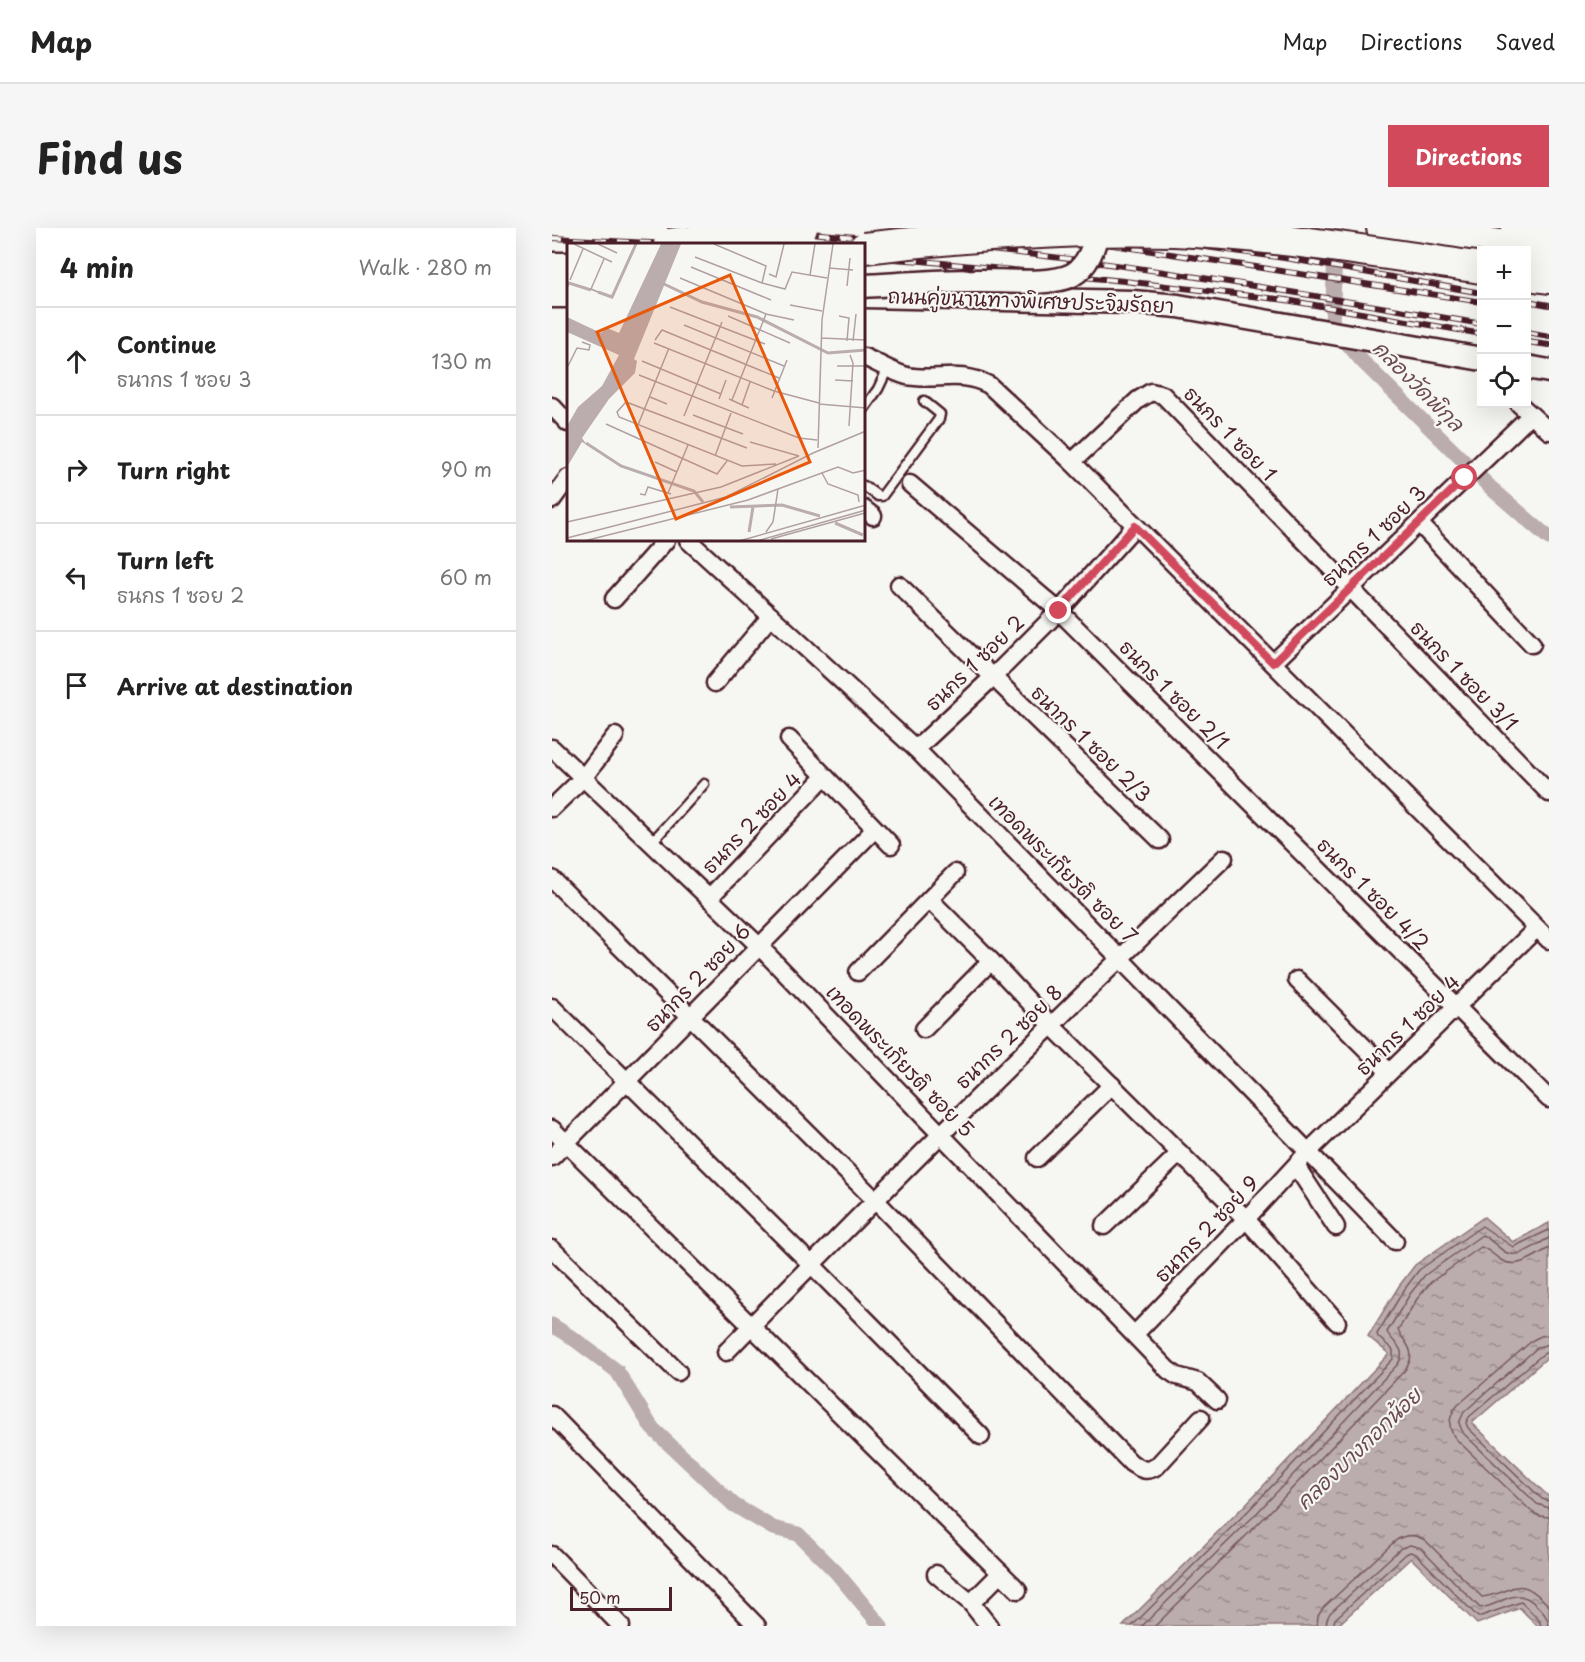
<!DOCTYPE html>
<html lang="en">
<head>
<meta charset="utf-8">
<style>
  body { margin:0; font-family:"Playpen Sans","Playpen Sans Thai",sans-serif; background:#f6f6f6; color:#222 }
  .controls { position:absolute; right:18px; top:18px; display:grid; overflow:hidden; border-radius:0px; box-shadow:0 6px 24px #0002 }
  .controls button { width:54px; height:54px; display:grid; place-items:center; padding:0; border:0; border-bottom:2px solid #e0e0e0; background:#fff; color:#222; font:30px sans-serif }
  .scale { position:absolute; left:18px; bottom:15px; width:102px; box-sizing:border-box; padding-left:6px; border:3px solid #4a1f2b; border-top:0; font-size:16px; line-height:21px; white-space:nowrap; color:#4a1f2b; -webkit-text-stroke:4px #f6f6f2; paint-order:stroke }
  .stop { position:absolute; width:18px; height:18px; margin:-14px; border:4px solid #d1495b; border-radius:50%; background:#fff }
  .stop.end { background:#d1495b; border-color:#fff; box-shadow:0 2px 6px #0008 }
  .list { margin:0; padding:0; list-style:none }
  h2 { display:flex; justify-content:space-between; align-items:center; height:78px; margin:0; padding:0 24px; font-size:26px }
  h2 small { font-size:20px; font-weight:400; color:#767676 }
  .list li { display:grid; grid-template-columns:39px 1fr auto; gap:18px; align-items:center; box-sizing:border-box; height:108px; padding:0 24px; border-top:2px solid #e0e0e0 }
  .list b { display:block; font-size:22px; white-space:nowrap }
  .list p { margin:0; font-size:20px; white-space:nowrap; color:#767676 }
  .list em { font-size:20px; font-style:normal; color:#767676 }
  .icon { flex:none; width:33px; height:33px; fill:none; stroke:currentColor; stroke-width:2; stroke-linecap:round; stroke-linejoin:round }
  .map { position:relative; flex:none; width:997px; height:1398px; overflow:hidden; border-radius:0px }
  header { display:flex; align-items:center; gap:36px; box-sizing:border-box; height:84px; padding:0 30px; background:#fff; border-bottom:2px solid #e0e0e0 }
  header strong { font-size:28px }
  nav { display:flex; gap:33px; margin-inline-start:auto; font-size:21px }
  .intro { display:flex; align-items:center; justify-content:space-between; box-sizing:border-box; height:144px; padding:0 36px }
  h1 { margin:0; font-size:42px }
  .button { padding:15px 27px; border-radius:0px; background:#d1495b; color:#fff; font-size:21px; font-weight:700 }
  main { display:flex; gap:36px; padding:0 36px }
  aside { flex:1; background:#fff; border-radius:0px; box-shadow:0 6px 24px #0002 }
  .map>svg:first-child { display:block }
  .water { fill:url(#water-ripples); stroke:#8e747a; stroke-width:1.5 }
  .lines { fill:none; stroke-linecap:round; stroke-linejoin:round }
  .shore { stroke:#77585f; stroke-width:1.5 }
  .canal { stroke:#bbadae; stroke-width:15 }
  .service-casing { stroke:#4a1f2b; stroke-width:13 }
  .minor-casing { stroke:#4a1f2b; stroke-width:21 }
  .secondary-casing { stroke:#4a1f2b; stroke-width:27 }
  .motorway-casing { stroke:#4a1f2b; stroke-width:34 }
  .service { stroke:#f6f6f2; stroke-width:8 }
  .minor { stroke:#f6f6f2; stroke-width:16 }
  .secondary { stroke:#f6f6f2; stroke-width:22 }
  .motorway { stroke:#f6f6f2; stroke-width:30 }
  .rail-casing { stroke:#4a1f2b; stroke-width:6 }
  .rail { stroke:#f6f6f2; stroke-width:4; stroke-dasharray:11; stroke-linecap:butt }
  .secondary-bridge-casing { stroke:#4a1f2b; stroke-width:27; stroke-linecap:butt }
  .motorway-bridge-casing { stroke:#4a1f2b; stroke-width:34; stroke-linecap:butt }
  .secondary-bridge { stroke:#f6f6f2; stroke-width:22 }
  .motorway-bridge { stroke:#f6f6f2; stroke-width:30 }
  .route { stroke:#d1495b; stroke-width:8 }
  .labels { text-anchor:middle; stroke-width:4.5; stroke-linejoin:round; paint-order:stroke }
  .street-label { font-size:20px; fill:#4a1f2b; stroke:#f6f6f2 }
  .water-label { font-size:21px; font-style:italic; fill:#6c4a52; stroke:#f6f6f2 }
  .inset-river { fill:none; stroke:#bbadae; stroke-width:3 }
  .inset-road { fill:none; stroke:#b1a0a2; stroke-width:1.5 }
  .view { fill:#e8590c; fill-opacity:0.15; stroke:#e8590c; stroke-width:3 }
  .inset-edge { fill:none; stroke:#4a1f2b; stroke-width:3 }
</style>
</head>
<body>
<header>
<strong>Map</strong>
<nav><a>Map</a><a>Directions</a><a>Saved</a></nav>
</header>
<div class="intro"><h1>Find us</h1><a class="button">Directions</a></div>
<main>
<aside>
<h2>4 min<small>Walk · 280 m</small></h2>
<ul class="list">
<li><svg class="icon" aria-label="ahead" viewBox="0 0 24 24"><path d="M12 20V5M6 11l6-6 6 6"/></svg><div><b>Continue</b><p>ธนากร 1 ซอย 3</p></div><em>130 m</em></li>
<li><svg class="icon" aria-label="right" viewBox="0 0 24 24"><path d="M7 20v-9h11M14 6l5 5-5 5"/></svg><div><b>Turn right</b></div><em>90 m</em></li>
<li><svg class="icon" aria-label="left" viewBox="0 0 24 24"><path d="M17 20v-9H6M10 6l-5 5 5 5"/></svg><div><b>Turn left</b><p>ธนกร 1 ซอย 2</p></div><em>60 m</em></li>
<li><svg class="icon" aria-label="arrive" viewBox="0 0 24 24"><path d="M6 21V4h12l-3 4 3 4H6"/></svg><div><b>Arrive at destination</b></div></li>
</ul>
</aside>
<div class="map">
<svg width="997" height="1398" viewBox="0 0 997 1398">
  <defs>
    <pattern id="water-ripples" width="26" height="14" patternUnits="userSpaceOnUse" patternTransform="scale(1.5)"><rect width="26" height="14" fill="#bbadae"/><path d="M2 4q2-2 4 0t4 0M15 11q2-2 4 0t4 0" fill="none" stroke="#9a8c8e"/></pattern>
  </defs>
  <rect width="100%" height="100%" fill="#f6f6f2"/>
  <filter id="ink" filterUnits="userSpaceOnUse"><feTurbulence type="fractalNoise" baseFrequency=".0167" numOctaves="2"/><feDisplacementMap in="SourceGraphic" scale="12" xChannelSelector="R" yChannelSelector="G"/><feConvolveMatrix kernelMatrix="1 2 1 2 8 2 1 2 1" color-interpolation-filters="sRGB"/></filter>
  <g filter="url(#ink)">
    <polygon class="water" points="932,989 961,1014 997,995 997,1128 920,1195 997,1269 997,1398 985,1398 968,1380 925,1396 859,1330 785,1398 571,1398 692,1278 837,1126 816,1108 847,1058 863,1037"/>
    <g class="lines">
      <g class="shore">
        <path d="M 997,1107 L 989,1108 L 981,1112 L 906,1177 C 896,1188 895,1201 905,1212 L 980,1284 L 988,1288 L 997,1289"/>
        <polyline points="997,1116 986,1119 912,1184 907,1195 911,1205 985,1276 997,1280"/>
        <polyline points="997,1124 991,1126 917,1189 914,1195 916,1200 990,1271 997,1273"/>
        <polyline points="580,1398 697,1282 841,1131 841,1122 826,1109 825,1106 852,1062 867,1042 930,998 961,1019 997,1002"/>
        <path d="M 590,1398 L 702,1288 L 846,1136 C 856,1120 841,1116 835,1104 L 858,1066 L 873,1047 L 930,1007 C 939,1011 945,1019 953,1024 C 966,1032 985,1016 997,1010"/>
        <path d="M 603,1398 L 708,1294 L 853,1142 C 866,1123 854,1117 846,1102 L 865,1071 L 879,1054 L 929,1019 C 937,1021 942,1028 949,1032 C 965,1042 983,1028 997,1020"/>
        <path d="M 765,1398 L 766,1388 L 771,1380 L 843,1313 C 853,1306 863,1306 873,1312 L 930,1369 C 966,1364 965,1344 997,1378"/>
        <path d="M 774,1398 L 775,1391 L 778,1385 L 849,1320 L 858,1317 L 869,1320 L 928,1380 C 951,1377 964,1356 985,1378 C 991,1384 996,1389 997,1398"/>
        <polyline points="781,1398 783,1391 854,1326 858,1324 864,1326 926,1389 969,1374 987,1392 989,1398"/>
      </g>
      <g class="canal">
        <polyline points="784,0 780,97 810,133 940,261 997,310"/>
        <polyline points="0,1097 22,1111 65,1143 100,1200 182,1277 221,1300 246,1306 284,1344 329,1398"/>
      </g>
      <g class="service-casing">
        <g id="service">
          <polyline points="312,181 326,161 336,140"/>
          <polyline points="312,258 326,268 330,268 387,191 388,186 372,173"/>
          <polyline points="100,614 152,556"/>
        </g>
      </g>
      <g class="minor-casing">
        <g id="minor">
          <path d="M 312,129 C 326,135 340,144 355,148 C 384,154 406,141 437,157 L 520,234 L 997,712"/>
          <polyline points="967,176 997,203"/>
          <polyline points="0,178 16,195"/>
          <polyline points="520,234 586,172 599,164 611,167 997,565"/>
          <polyline points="358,256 507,383 997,871"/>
          <polyline points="0,272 16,250"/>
          <polyline points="312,281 321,288"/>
          <polyline points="867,295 980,416"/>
          <polyline points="136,312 364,521 843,1013"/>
          <polyline points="347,357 608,612"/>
          <polyline points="62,371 114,312"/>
          <polyline points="721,435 979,187"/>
          <polyline points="163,455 219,388"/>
          <polyline points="237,511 339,617"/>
          <polyline points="0,520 207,718 616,1142 625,1148 646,1154 665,1172"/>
          <polyline points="364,521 441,449 507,383 583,298"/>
          <polyline points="0,580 32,549 63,508"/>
          <path d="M 0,651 L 323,972 L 579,1235 C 589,1241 594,1245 605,1238 L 649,1190"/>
          <polyline points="157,670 272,549"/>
          <polyline points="378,672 439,733 499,797 694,991 785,1094"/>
          <polyline points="306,744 403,645"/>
          <polyline points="745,752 837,844"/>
          <polyline points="0,779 260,1037 429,1208"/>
          <polyline points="372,801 439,733"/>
          <polyline points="0,901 466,1362"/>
          <polyline points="0,929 323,601"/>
          <polyline points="485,930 560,857"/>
          <polyline points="744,938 784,999"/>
          <polyline points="552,998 628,925"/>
          <polyline points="0,1021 126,1144"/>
          <polyline points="583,1106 694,991 756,924 985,700"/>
          <path d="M 174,1124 C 337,956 503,792 672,630"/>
          <polyline points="0,1187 205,1398"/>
          <polyline points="0,1327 69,1398"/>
          <polyline points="384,1346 419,1375"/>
          <polyline points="437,1398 419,1375 449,1345"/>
        </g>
      </g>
      <g class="secondary-casing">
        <g id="secondary">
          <polyline points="961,0 997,4"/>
          <polyline points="0,36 16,36"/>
          <polyline points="312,43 358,44 386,48"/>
          <polyline points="0,68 16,68"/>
          <polyline points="312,68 581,74 626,78 930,131"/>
          <polyline points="975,139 997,143"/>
        </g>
      </g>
      <g class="motorway-casing">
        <g id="motorway">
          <polyline points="830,0 997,24"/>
          <polyline points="975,47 997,50"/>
          <polyline points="0,51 16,50"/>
        </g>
      </g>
      <use href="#service" class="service"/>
      <use href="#minor" class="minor"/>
      <use href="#secondary" class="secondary"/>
      <use href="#motorway" class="motorway"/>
      <g class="rail-casing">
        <g id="rail">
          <path d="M 201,0 C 325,11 449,21 571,38 C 691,55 810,76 930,96"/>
          <polyline points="451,0 930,74"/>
          <polyline points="518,0 739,31 924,64"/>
          <polyline points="0,10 118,16"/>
          <polyline points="312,29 370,33 572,53 734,72 930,106"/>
          <polyline points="975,73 997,77"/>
          <polyline points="975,104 997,108"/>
          <polyline points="975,114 997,117"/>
        </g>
      </g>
      <use href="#rail" class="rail"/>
      <g class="secondary-bridge-casing">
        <path id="secondary-bridge" d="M 312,58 C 349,56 386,53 423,53 C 448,52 499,58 520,47 C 535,39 544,17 545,0"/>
      </g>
      <g class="motorway-bridge-casing">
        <g id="motorway-bridge">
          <polyline points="117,16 250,0"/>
          <path d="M 312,20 C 415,8 518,0 622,3 C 725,7 827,25 930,40"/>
        </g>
      </g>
      <use href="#secondary-bridge" class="secondary-bridge"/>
      <use href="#motorway-bridge" class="motorway-bridge"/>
    </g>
  </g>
  <g class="lines" filter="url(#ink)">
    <polyline class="route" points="507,383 583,298 721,435 913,250"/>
  </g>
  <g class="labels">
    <g class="street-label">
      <text transform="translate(479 73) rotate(2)" y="7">ถนนคู่ขนานทางพิเศษประจิมรัถยา</text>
      <text transform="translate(678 206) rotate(46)" y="7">ธนกร 1 ซอย 1</text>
      <text transform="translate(822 308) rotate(-44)" y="7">ธนากร 1 ซอย 3</text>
      <text transform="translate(423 435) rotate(-44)" y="7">ธนกร 1 ซอย 2</text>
      <text transform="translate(912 448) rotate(46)" y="7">ธนกร 1 ซอย 3/1</text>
      <text transform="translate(622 467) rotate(45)" y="7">ธนกร 1 ซอย 2/1</text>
      <text transform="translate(539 516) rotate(44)" y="7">ธนากร 1 ซอย 2/3</text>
      <text transform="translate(200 595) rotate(-46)" y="7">ธนกร 2 ซอย 4</text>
      <text transform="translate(511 641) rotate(45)" y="7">เทอดพระเกียรติ ซอย 7</text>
      <text transform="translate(821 666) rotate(45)" y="7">ธนกร 1 ซอย 4/2</text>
      <text transform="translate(146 750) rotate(-46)" y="7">ธนากร 2 ซอย 6</text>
      <text transform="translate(856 797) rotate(-44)" y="7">ธนากร 1 ซอย 4</text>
      <text transform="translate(457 809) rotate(-44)" y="7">ธนากร 2 ซอย 8</text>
      <text transform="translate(348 833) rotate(46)" y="7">เทอดพระเกียรติ ซอย 5</text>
      <text transform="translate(655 1001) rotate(-46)" y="7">ธนากร 2 ซอย 9</text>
    </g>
    <g class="water-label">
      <text transform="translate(866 158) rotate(45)" y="7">คลองวัดพิกุล</text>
      <text transform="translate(807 1221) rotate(-44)" y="7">คลองบางกอกน้อย</text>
    </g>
  </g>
  <g transform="translate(15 15)">
    <rect width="298" height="298" fill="#f6f6f2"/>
    <path d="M 94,1 L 114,1 L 67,116 L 70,118 L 68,130 L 42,156 L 15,195 L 20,202 L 15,199 L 0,224 L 0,183 L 11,164 L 35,143 L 52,112 L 0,89 L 0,74 L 34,90 L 40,85 L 52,90 Z" fill="#bbadae"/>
    <path class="inset-river" d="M 97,41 L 135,59 L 190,74 L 261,110 L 299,107M 0,43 L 2,40 L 24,47M 31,49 L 45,54 L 69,1M 19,200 L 54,223 L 127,248 L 136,259M 163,264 L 215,262 L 253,273M 268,280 L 296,292M 182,289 L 186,264"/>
    <path class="inset-road" d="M 7,1 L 45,19M 31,1 L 50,10M 147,1 L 199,23 L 195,40 L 218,46 L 225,29 L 260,35M 128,14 L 195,40M 124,24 L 204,57M 262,25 L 286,27M 202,31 L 209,34 L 217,1M 243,32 L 248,1M 113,35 L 199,71 L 227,77M 3,37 L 16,6M 280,43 L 283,15M 31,49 L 24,46 L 37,16M 223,62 L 255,68M 103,64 L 198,101M 161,73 L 223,100M 272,73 L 282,75 L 280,98M 117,82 L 217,123M 254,95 L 299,97M 88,97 L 95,87 L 212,135M 286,98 L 289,71M 87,100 L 207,148 L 252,160M 75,118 L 154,151M 1,123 L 10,105 L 22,107 L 23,102 L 15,99M 270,123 L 299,123M 72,132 L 232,195 L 250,197M 268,137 L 286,138M 83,154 L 100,161M 205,155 L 220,117M 152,156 L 159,137M 162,156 L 182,165M 165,157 L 199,71M 252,161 L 299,165M 175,162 L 183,139M 126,172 L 176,191M 117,173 L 155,79M 39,181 L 150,231 L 160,218M 71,182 L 102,105M 282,183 L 286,120 L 283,112M 183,199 L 232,213M 180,205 L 59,159 L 50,169 L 52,174 L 175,223 L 209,221M 251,205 L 255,77 L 266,1M 148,213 L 164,170M 88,219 L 110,229M 255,230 L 261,241 L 291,252 L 292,259M 101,250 L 121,202M 73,251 L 78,252 L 81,244 L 104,251M 0,279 L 154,244 L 232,213M 199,289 L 206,279 L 211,246M 0,295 L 159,254 L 246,210 L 299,188M 204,296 L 298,270M 17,298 L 181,257 L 271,224 L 286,230 L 299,227M 172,298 L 299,262M 190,298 L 299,267"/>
    <path class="view" d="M 163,32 L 243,219 L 109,276 L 30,89 Z"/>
    <rect width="298" height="298" class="inset-edge"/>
  </g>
</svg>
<div class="controls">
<button>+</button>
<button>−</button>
<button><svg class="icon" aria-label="locate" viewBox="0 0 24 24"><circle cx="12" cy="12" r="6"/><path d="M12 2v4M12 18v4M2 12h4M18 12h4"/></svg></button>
</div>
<div class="scale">50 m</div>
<div class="stop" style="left:913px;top:250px"></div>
<div class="stop end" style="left:507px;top:383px"></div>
</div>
</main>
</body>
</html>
